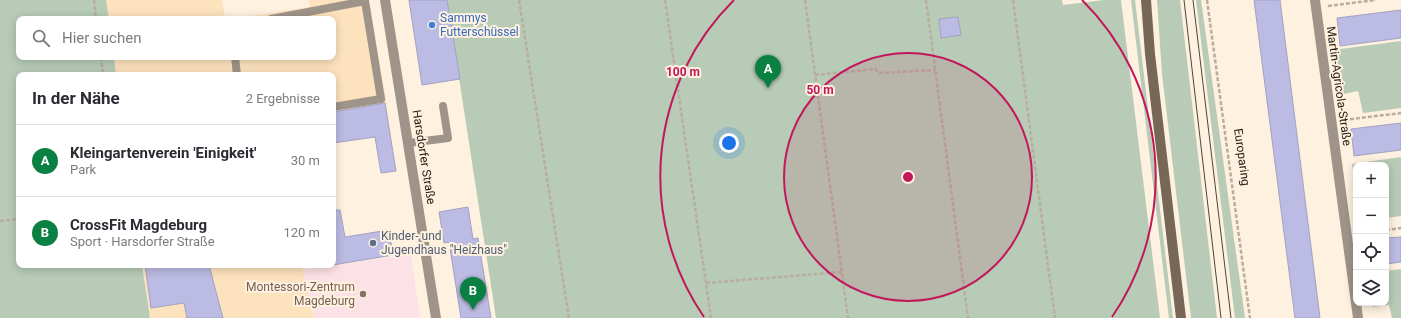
<!DOCTYPE html>
<html lang="de">
<head>
<meta charset="utf-8">
<style>
  body { margin:0; font-family:Roboto,sans-serif; background:#f2f2f3; color:#2b2b33 }
  .controls { position:absolute; right:12px; bottom:12px; display:grid; overflow:hidden; border-radius:8px; box-shadow:0 2px 10px #0003 }
  .controls button { width:36px; height:36px; display:grid; place-items:center; padding:0; border:0; border-bottom:1px solid #e1e1e2; background:#fff; color:#2b2b33; font:20px sans-serif }
  .you { position:absolute; left:729px; top:143px; width:14px; height:14px; margin:-10px; border:3px solid #fff; border-radius:50%; background:#1a73e8; box-shadow:0 0 0 6px #1a73e833 }
  .badge { display:grid; place-items:center; width:26px; height:26px; border-radius:50%; background:#0b8043; color:#fff; font-size:13px; font-weight:700 }
  .pin { position:absolute; translate:-50% -33px; filter:drop-shadow(0 1px 2px #0008) }
  .pin::after { content:''; position:absolute; top:21px; width:14px; height:12px; background:inherit; clip-path:polygon(0 0,100% 0,50% 100%) }
  .list { margin:0; padding:0; list-style:none }
  h2 { display:flex; justify-content:space-between; align-items:center; height:52px; margin:0; padding:0 16px; font-size:17px }
  h2 small { font-size:13px; font-weight:400; color:#7c7c81 }
  .list li { display:grid; grid-template-columns:26px 1fr auto; gap:12px; align-items:center; box-sizing:border-box; height:72px; padding:0 16px; border-top:1px solid #e1e1e2 }
  .list b { display:block; font-size:15px; white-space:nowrap }
  .list p { margin:0; font-size:13px; white-space:nowrap; color:#7c7c81 }
  .list em { font-size:13px; font-style:normal; color:#7c7c81 }
  .icon { flex:none; width:22px; height:22px; fill:none; stroke:currentColor; stroke-width:2; stroke-linecap:round; stroke-linejoin:round }
  .map { position:relative; flex:none; width:1401px; height:318px; overflow:hidden }
  .search { position:absolute; background:#fff; box-shadow:0 2px 10px #0003; left:16px; top:16px; width:320px; height:44px; display:flex; align-items:center; gap:10px; box-sizing:border-box; padding:0 14px; border-radius:8px; color:#7c7c81; font-size:15px }
  .panel { position:absolute; background:#fff; box-shadow:0 2px 10px #0003; left:16px; top:72px; width:320px; height:196px; border-radius:8px }
  .map>svg:first-child { display:block }
  .built { fill:#fde2be }
  .education { fill:#fce1e6 }
  .green { fill:#b7cbb7 }
  .building { fill:#bbbbe3; stroke:#a2a2c2 }
  .lines { fill:none; stroke-linecap:round; stroke-linejoin:round }
  .path { stroke:#b9ad9d; stroke-width:2.5; stroke-dasharray:4 2; stroke-linecap:butt }
  .service { stroke:#9f9489; stroke-width:8 }
  .minor { stroke:#9f9489; stroke-width:10 }
  .secondary { stroke:#776757; stroke-width:10 }
  .tram { stroke:#4f4639; stroke-width:1 }
  .ring { fill:none; stroke:#c2185b; stroke-width:2 }
  .shop-dot { fill:#3f7fe0; stroke:#fef1df; stroke-width:1.5 }
  .service-dot { fill:#5c6f8a; stroke:#fef1df; stroke-width:1.5 }
  .education-dot { fill:#8d6e63; stroke:#fef1df; stroke-width:1.5 }
  .labels { text-anchor:middle; stroke-width:4; stroke-linejoin:round; paint-order:stroke }
  .shop-label { font-size:12px; fill:#366cbe; stroke:#fef1df; text-anchor:start }
  .street-label { font-size:12px; fill:#2b2217; stroke:#fef1df }
  .service-label { font-size:12px; fill:#4e5e75; stroke:#fef1df; text-anchor:start }
  .education-label { font-size:12px; fill:#785e54; stroke:#fef1df; text-anchor:end }
  .centre { fill:#c2185b; stroke:#fef1df; stroke-width:2 }
  .ring-label { font-size:12px; text-anchor:middle; font-weight:bold; fill:#c2185b; stroke:#fef1df; stroke-width:4; stroke-linejoin:round; paint-order:stroke }
</style>
</head>
<body>
<div class="map">
<svg width="1401" height="318" viewBox="0 0 1401 318">
  <rect width="100%" height="100%" fill="#fef1df"/>
  <g class="built">
    <polygon points="106,0 222,0 225,19 109,19"/>
    <polygon points="309,0 369,0 386,100 390,135 333,143 333,75 116,75 114,57 333,57 333,19 232,19 310,7"/>
    <polygon points="142,265 302,265 314,318 150,318"/>
  </g>
  <polygon class="education" points="411,254 420,318 314,318 303,270"/>
  <g class="green">
    <polygon points="0,0 106,0 109,19 19,19 19,57 114,57 116,75 19,75 19,265 142,265 150,318 0,318"/>
    <polygon points="447,0 1062,0 1063,5 1104,0 1121,0 1160,318 496,318"/>
    <polygon points="1131,0 1135,0 1173,318 1169,318"/>
    <polygon points="1157,0 1180,0 1217,318 1191,318 1162,74"/>
    <polygon points="1196,0 1201,0 1245,318 1235,318"/>
    <polygon points="1401,41 1401,108 1363,113 1358,91 1339,95 1333,50"/>
    <polygon points="1401,157 1401,216 1386,218 1386,165 1356,165 1356,190 1352,164"/>
    <polygon points="1401,269 1401,318 1392,318 1389,305 1372,307 1372,303 1386,303 1386,271"/>
  </g>
  <g class="building">
    <polygon points="409,0 447,0 460,79 422,85"/>
    <polygon points="1254,0 1280,0 1320,318 1295,318"/>
    <polygon points="1401,10 1401,38 1340,46 1337,18"/>
    <polygon points="958,17 961,35 941,38 939,19"/>
    <polygon points="385,103 396,171 381,173 375,137 333,143 333,112"/>
    <polygon points="1401,123 1401,150 1354,156 1351,129"/>
    <polygon points="468,207 473,239 478,238 491,318 461,318 449,242 444,243 439,212"/>
    <polygon points="333,210 340,210 345,237 389,230 393,255 333,265"/>
    <polygon points="1401,237 1401,262 1386,264 1386,238"/>
    <polygon points="145,265 209,265 223,318 187,318 184,303 151,308"/>
  </g>
  <g class="lines">
    <g class="path">
      <polyline points="94,0 96,19"/>
      <polyline points="519,0 569,318"/>
      <polyline points="665,0 711,318"/>
      <polyline points="805,0 848,318"/>
      <polyline points="926,0 968,318"/>
      <polyline points="1013,0 1055,318"/>
      <polyline points="1207,0 1250,318"/>
      <polyline points="1328,6 1376,0"/>
      <polyline points="101,57 103,75"/>
      <polyline points="815,75 875,69 879,73 935,70"/>
      <polyline points="1344,120 1401,113"/>
      <polyline points="0,221 19,219"/>
      <polyline points="1386,230 1401,228"/>
      <polyline points="706,283 842,272"/>
    </g>
    <g class="service">
      <polyline points="271,19 365,1 381,99 333,107"/>
      <polyline points="235,57 237,75"/>
      <polyline points="409,143 448,138 443,106"/>
    </g>
    <g class="minor">
      <polyline points="385,0 436,318"/>
      <polyline points="1315,0 1358,318"/>
    </g>
    <polyline class="secondary" points="1146,0 1150,54 1181,318"/>
    <g class="tram">
      <polyline points="1184,0 1221,318"/>
      <polyline points="1193,0 1231,318"/>
    </g>
  </g>
  <circle cx="908" cy="177" r="124" fill="#c2185b" fill-opacity=".12"/>
  <g class="ring">
    <circle cx="908" cy="177" r="124"/>
    <path d="M704 317A248 248 0 0 1 734 0M1082 0A248 248 0 0 1 1112 317"/>
  </g>
  <circle class="shop-dot" cx="432" cy="25" r="4"/>
  <circle class="service-dot" cx="373" cy="243" r="4"/>
  <circle class="education-dot" cx="363" cy="294" r="4"/>
  <g class="labels">
    <g class="shop-label">
      <text x="440" y="22">Sammys<tspan x="440" dy="14">Futterschüssel</tspan></text>
    </g>
    <g class="street-label">
      <text transform="translate(1339 86) rotate(82)" y="4">Martin-Agricola-Straße</text>
      <text transform="translate(424 157) rotate(81)" y="4">Harsdorfer Straße</text>
      <text transform="translate(1242 157) rotate(82)" y="4">Europaring</text>
    </g>
    <g class="service-label">
      <text x="381" y="240">Kinder- und<tspan x="381" dy="14">Jugendhaus "Heizhaus"</tspan></text>
    </g>
    <g class="education-label">
      <text x="355" y="291">Montessori-Zentrum<tspan x="355" dy="14">Magdeburg</tspan></text>
    </g>
  </g>
  <circle cx="908" cy="177" r="6" class="centre"/>
  <g class="ring-label">
    <text x="683" y="76">100 m</text>
    <text x="820" y="94">50 m</text>
  </g>
</svg>
<div class="controls">
<button>+</button>
<button>−</button>
<button><svg class="icon" aria-label="locate" viewBox="0 0 24 24"><circle cx="12" cy="12" r="6"/><path d="M12 2v4M12 18v4M2 12h4M18 12h4"/></svg></button>
<button><svg class="icon" aria-label="layers" viewBox="0 0 24 24"><path d="M12 4l9 5-9 5-9-5zM3 14l9 5 9-5"/></svg></button>
</div>
<div class="you"></div>
<div class="pin badge" style="left:768px;top:88px">A</div>
<div class="pin badge" style="left:473px;top:310px">B</div>
<div class="search"><svg class="icon" aria-label="search" viewBox="0 0 24 24"><circle cx="10" cy="10" r="6"/><path d="M15 15l6 6"/></svg>Hier suchen</div>
<section class="panel">
<h2>In der Nähe<small>2 Ergebnisse</small></h2>
<ul class="list">
<li><span class="badge">A</span><div><b>Kleingartenverein 'Einigkeit'</b><p>Park</p></div><em>30 m</em></li>
<li><span class="badge">B</span><div><b>CrossFit Magdeburg</b><p>Sport · Harsdorfer Straße</p></div><em>120 m</em></li>
</ul>
</section>
</div>
</body>
</html>
